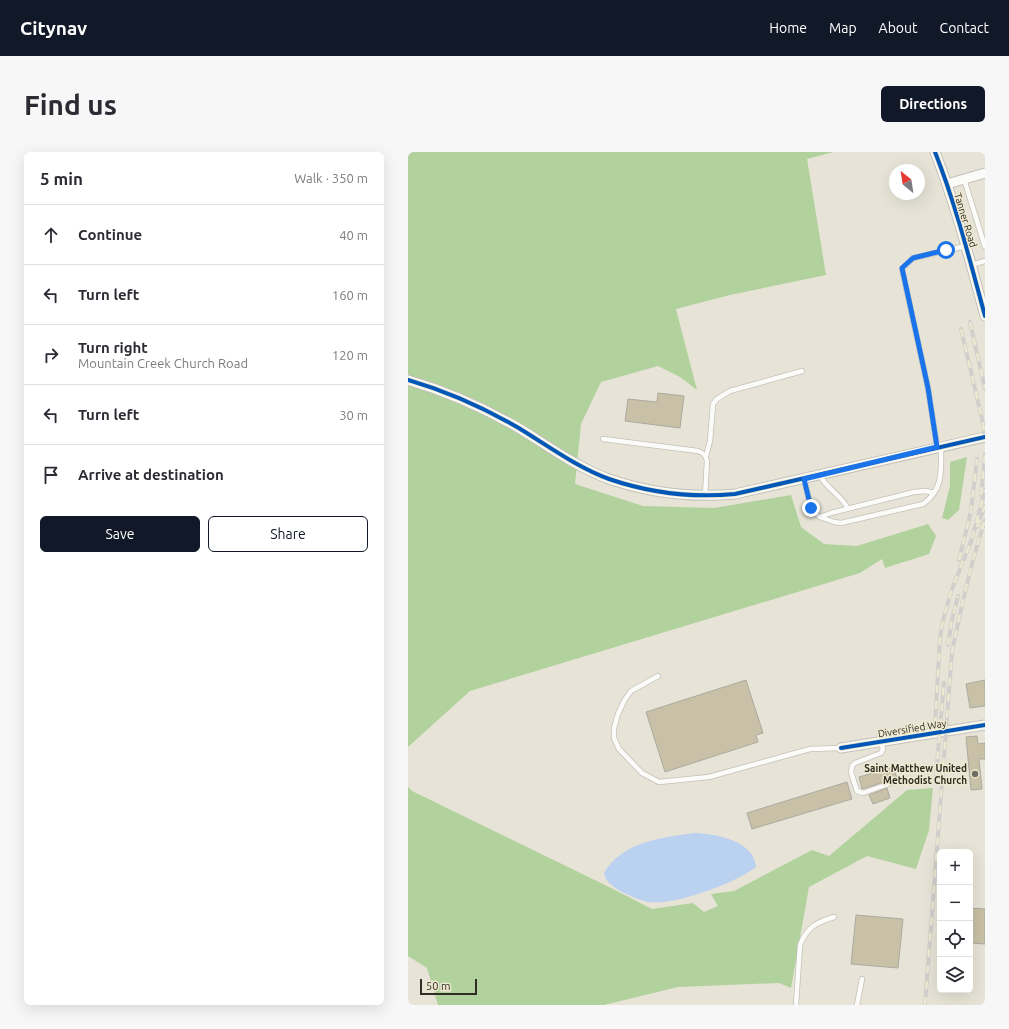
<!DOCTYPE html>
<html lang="en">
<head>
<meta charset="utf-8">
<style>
  body { margin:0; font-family:Ubuntu,sans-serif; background:#f7f7f7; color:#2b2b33 }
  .controls { position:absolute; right:12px; bottom:12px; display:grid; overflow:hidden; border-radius:6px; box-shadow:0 4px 16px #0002 }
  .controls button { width:36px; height:36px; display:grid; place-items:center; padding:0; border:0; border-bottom:1px solid #e1e1e2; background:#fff; color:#2b2b33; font:20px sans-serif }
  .compass { position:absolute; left:481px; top:12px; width:36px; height:36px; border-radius:50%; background:#fff; box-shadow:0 4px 16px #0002; rotate:330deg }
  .scale { position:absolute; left:12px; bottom:10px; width:57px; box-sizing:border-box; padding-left:4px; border:2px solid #2f2d24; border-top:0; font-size:11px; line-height:14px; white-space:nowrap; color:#2f2d24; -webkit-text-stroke:3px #eee8d0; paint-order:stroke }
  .stop { position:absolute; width:12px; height:12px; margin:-9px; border:3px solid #1a73e8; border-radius:50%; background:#fff }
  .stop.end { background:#1a73e8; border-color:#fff; box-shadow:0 1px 4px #0008 }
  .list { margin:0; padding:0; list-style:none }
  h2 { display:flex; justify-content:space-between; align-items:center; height:52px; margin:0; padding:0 16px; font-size:17px }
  h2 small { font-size:13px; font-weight:400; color:#7c7c81 }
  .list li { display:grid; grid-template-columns:26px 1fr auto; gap:12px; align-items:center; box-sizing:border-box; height:60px; padding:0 16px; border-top:1px solid #e1e1e2 }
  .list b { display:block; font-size:15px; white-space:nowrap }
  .list p { margin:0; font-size:13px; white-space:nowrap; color:#7c7c81 }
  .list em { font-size:13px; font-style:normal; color:#7c7c81 }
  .actions { display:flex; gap:8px; padding:12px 16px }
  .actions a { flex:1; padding:9px 0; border:1px solid #111827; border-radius:6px; text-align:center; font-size:14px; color:#111827 }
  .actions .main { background:#111827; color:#fff }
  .icon { flex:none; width:22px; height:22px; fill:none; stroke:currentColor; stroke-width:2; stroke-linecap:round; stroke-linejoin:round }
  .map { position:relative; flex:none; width:577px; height:853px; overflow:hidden; border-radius:6px }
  header { display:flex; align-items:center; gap:24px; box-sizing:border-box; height:56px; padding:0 20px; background:#111827; color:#fff }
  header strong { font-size:19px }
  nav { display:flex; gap:22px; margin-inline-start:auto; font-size:14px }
  .intro { display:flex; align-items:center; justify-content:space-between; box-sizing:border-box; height:96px; padding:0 24px }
  h1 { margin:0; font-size:28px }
  .button { padding:10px 18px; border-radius:6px; background:#111827; color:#fff; font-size:14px; font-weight:700 }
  main { display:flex; gap:24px; padding:0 24px }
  aside { flex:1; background:#fff; border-radius:6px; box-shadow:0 4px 16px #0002 }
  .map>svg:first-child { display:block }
  .forest { fill:#b1d19d }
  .water { fill:#bad2f0 }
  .building { fill:#c8c1a7; stroke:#acaaa0 }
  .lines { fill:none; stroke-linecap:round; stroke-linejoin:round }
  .lane-casing { stroke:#c3c0b6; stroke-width:6 }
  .street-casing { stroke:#c3c0b6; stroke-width:11 }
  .lane { stroke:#fbfbf9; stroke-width:4.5 }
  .street { stroke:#fbfbf9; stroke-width:9 }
  .rail-casing { stroke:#d0cfcb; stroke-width:4 }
  .rail { stroke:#eee8d0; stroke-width:2.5; stroke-dasharray:8; stroke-linecap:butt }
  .cycleway-casing { stroke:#eee8d0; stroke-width:6 }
  .cycleway { stroke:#0057b8; stroke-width:4 }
  .route { stroke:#1a73e8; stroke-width:5 }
  .poi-dot { fill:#6f6d63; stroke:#eee8d0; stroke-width:1.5 }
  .labels { text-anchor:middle; stroke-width:3; stroke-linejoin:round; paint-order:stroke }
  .street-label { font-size:10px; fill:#2f2d24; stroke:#eee8d0 }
  .poi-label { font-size:10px; font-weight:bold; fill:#2f2d24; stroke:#eee8d0; text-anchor:end }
</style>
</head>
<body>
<header>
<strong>Citynav</strong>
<nav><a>Home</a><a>Map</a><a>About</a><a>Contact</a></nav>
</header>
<div class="intro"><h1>Find us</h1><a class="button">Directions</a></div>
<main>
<aside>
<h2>5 min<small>Walk · 350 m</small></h2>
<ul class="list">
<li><svg class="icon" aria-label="ahead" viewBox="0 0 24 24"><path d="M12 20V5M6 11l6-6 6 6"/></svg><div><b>Continue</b></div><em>40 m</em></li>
<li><svg class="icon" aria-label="left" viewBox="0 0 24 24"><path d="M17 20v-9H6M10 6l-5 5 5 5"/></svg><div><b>Turn left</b></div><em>160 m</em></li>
<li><svg class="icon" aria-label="right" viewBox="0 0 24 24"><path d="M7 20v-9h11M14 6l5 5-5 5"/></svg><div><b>Turn right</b><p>Mountain Creek Church Road</p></div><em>120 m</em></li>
<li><svg class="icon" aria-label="left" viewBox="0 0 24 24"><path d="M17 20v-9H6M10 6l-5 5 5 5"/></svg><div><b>Turn left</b></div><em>30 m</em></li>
<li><svg class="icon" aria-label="arrive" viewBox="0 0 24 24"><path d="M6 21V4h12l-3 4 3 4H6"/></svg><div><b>Arrive at destination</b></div></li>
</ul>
<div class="actions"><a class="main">Save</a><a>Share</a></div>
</aside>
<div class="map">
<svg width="577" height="853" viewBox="0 0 577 853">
  <rect width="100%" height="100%" fill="#e7e4d7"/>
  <g class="forest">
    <polygon points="0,0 426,0 399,7 418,123 322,143 268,157 289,238 272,225 250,214 193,230 173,272 167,332 235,354 306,356 383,343 393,375 416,392 449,394 520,372 528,384 521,402 477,416 474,407 452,421 62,539 0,595"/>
    <polygon points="559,305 551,358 540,368 534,366 542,334 542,310"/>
    <polygon points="0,635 4,639 199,734 244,757 285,751 296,760 310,754 303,742 326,739 404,698 421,704 499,638 525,636 521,678 508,717 459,704 401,735 383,836 371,831 270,835 196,853 30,853 19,816 0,804"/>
  </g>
  <path class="water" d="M 286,681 C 306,681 347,689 348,715 C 328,731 266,754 240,750 C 231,748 223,744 214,740 C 207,736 197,730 196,721 C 215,689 253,686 286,681 Z"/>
  <g class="building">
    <polygon points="250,241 276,244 272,276 217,269 220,247 249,250"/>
    <polygon points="338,528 355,581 348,583 350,590 257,620 238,560"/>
    <polygon points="577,528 577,554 562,556 558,532"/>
    <polygon points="569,584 570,592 577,591 577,607 571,607 574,637 563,638 558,585"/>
    <polygon points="485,615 489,626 454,637 451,625"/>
    <polygon points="439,630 444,647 344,677 339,661"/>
    <polygon points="479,636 482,646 465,652 461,643"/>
    <polygon points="562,756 577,757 577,792 562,791"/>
    <polygon points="448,763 495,767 490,816 443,812"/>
  </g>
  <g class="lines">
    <g class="lane-casing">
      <g id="lane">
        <polyline points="556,27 577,95"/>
        <polyline points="563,113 577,109"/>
        <path d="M 195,287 L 290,299 C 295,301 298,303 299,309 L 297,344"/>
        <polyline points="529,295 520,236 494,117 505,106 558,94"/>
        <polyline points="298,304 302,289 305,252 309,247 322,239 394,219"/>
        <path d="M 412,323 C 418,337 433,342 440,357"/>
        <path d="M 396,327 L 403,356 L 406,361 L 412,365 L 426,370 L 433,371 L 515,352 C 536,337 533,318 533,294"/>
        <polyline points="412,365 423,361 506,340 518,339 526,341"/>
        <polyline points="250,524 223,539 216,549 210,562 206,576 206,586 211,597 234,621 251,630 301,625 402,597 433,596"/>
        <polyline points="473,590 475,597 473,601 447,611 444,614 443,620 449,639 455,641 486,630"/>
        <path d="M 388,853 L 392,793 C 399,775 409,770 426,765"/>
        <polyline points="449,853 454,827"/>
      </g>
    </g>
    <g class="street-casing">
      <g id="street">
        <path d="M 527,0 C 548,53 562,109 577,164"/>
        <polyline points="539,32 577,21"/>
        <path d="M 0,228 C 38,239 74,255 109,275 C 139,293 168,315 201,327 C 242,341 284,346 327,342 L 577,285"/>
        <polyline points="433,596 577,573"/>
      </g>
    </g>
    <use href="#lane" class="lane"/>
    <use href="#street" class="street"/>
    <g class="rail-casing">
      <g id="rail">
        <polyline points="562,170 577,237"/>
        <polyline points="553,177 574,267 577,285"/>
        <polyline points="573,343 577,302"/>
        <polyline points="569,375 577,354"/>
        <polyline points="551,408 563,359 569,307"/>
        <polyline points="540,493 544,467 550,444"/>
        <polyline points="527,573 532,486 535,468 544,437 564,387 577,338"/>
        <polyline points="528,623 536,531"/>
        <path d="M 517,853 L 544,500 C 553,455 563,411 577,368"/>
      </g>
    </g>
    <use href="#rail" class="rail"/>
    <g class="cycleway-casing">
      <g id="cycleway">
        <path d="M 527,0 C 548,53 562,109 577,164"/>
        <path d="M 0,228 C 38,239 74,255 109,275 C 139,293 168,315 201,327 C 242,341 284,346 327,342 L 577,285"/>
        <polyline points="433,596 577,573"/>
      </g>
    </g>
    <use href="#cycleway" class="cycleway"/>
  </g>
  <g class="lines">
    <polyline class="route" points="403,356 396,327 529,295 520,236 494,116 505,106 538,98"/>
  </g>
  <circle class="poi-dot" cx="567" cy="622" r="4"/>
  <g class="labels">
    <g class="street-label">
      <text transform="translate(558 68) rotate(73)" y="4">Tanner Road</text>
      <text transform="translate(504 576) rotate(-9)" y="4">Diversified Way</text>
    </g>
    <g class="poi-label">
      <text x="559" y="620">Saint Matthew United<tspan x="559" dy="12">Methodist Church</tspan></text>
    </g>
  </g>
</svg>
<div class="controls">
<button>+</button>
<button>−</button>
<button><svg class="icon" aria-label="locate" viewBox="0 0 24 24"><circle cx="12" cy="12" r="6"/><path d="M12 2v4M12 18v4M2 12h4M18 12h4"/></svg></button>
<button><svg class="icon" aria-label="layers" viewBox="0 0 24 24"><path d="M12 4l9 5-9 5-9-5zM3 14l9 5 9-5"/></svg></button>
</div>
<svg class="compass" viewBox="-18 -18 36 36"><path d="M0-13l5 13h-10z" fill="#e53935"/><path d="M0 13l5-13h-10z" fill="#7c7c81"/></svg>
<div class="scale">50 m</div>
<div class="stop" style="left:538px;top:98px"></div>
<div class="stop end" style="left:403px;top:356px"></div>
</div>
</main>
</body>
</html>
